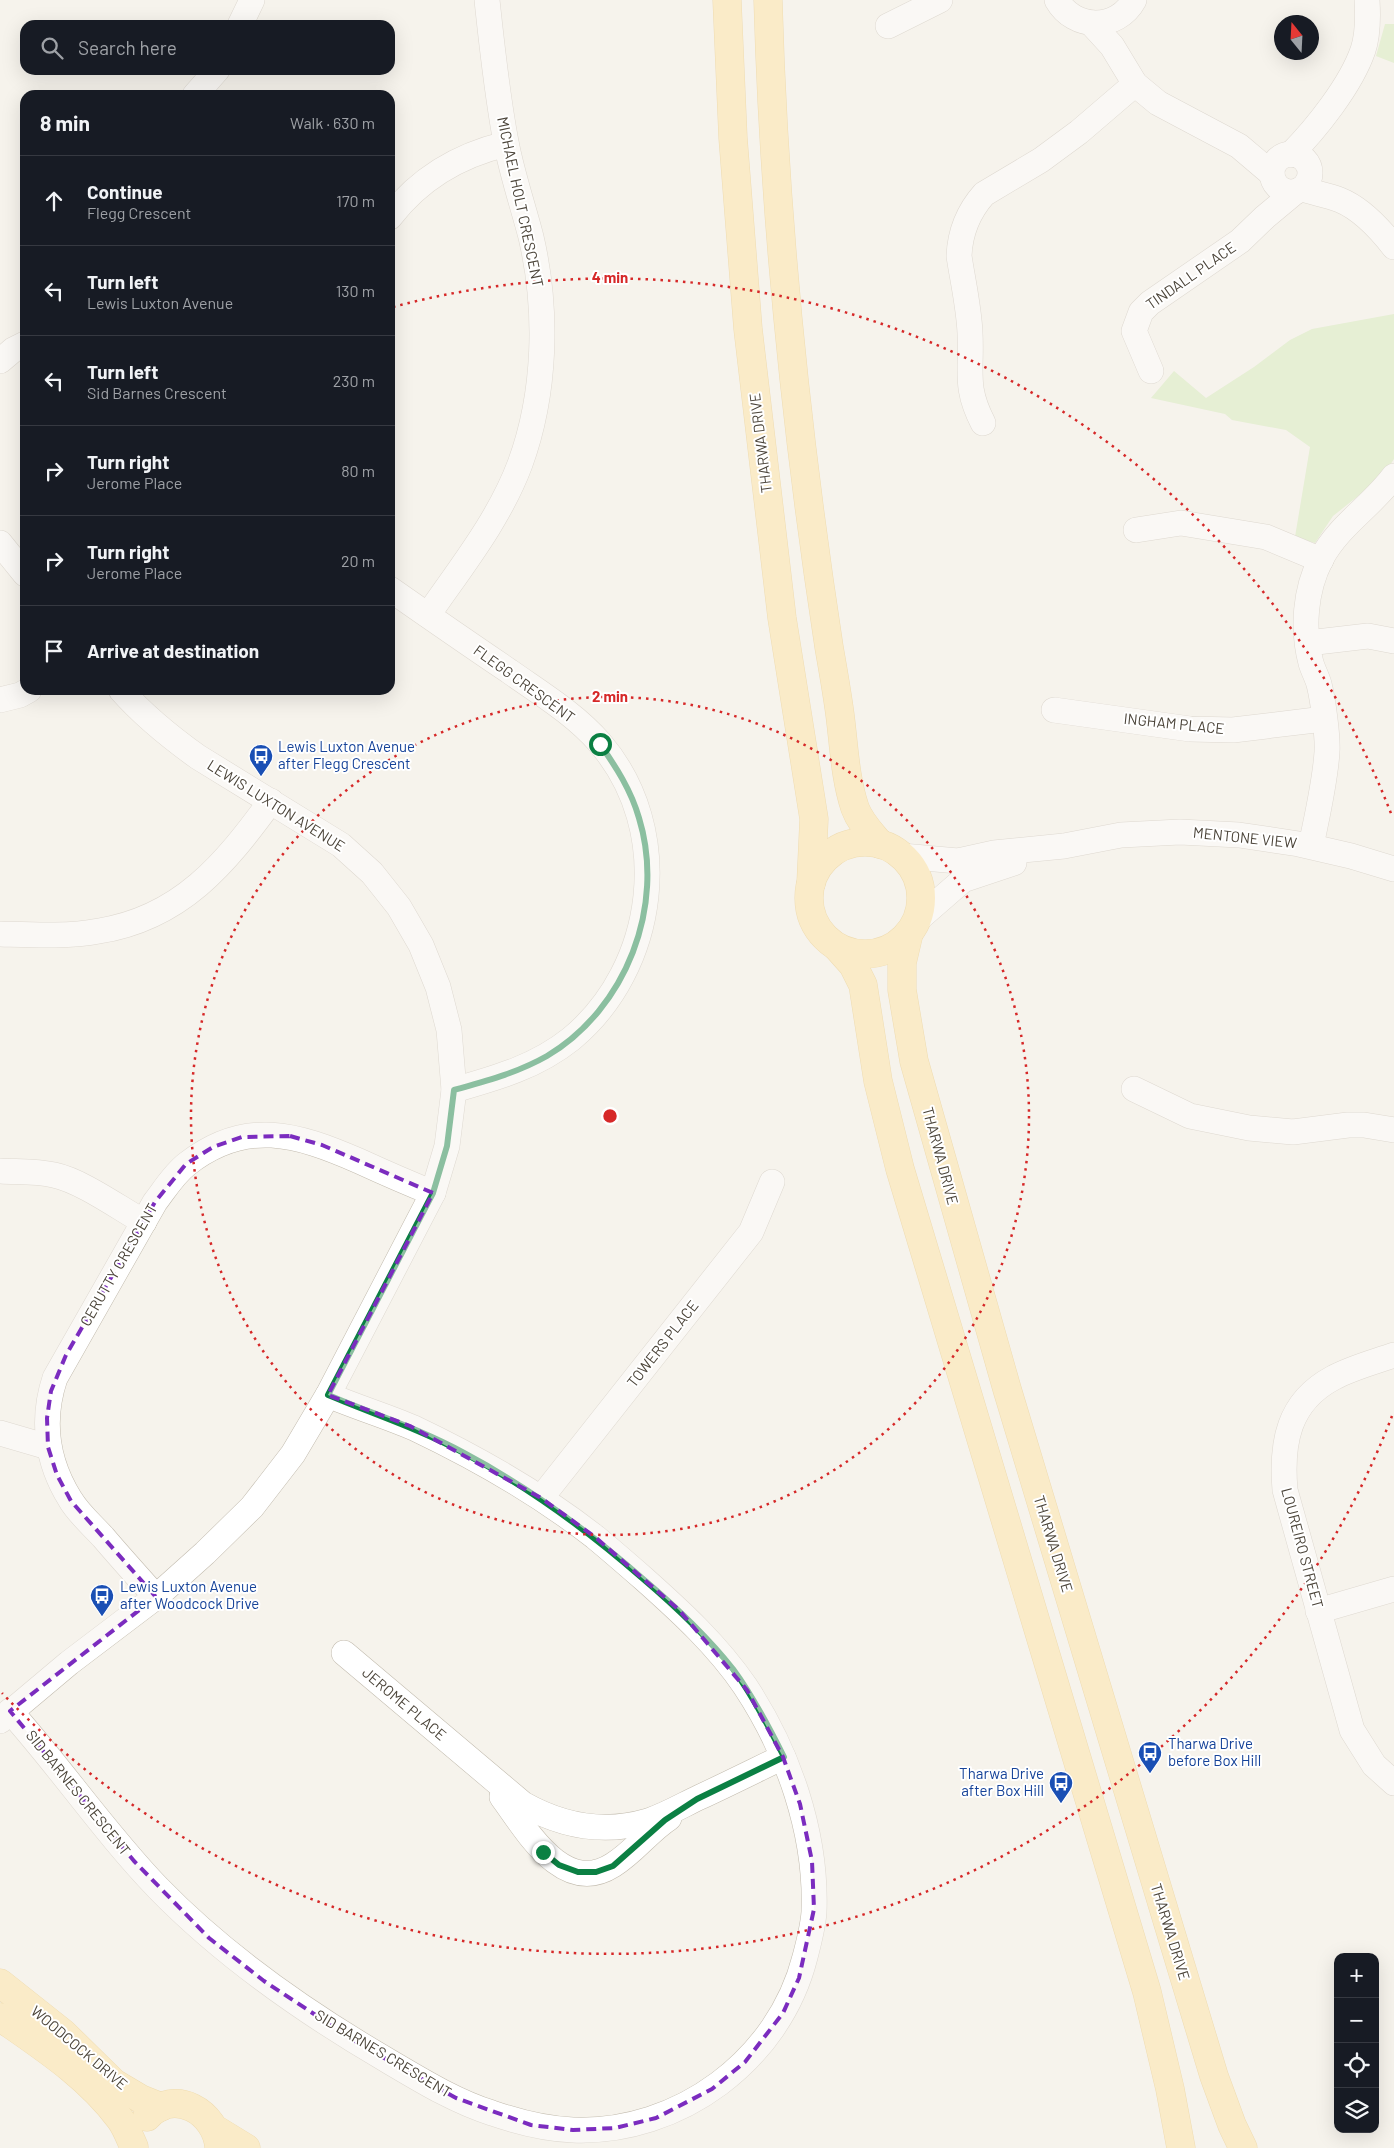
<!DOCTYPE html>
<html lang="en">
<head>
<meta charset="utf-8">
<style>
  body { margin:0; font-family:Barlow,sans-serif; background:#20242c; color:#f1f3f6 }
  .controls { position:absolute; right:15px; bottom:15px; display:grid; overflow:hidden; border-radius:10px; box-shadow:0 5px 20px #0002 }
  .controls button { width:45px; height:45px; display:grid; place-items:center; padding:0; border:0; border-bottom:1px solid #363941; background:#171b24; color:#f1f3f6; font:25px sans-serif }
  .compass { position:absolute; left:1274px; top:15px; width:45px; height:45px; border-radius:50%; background:#171b24; box-shadow:0 5px 20px #0002; rotate:342deg }
  .stop { position:absolute; width:15px; height:15px; margin:-11px; border:4px solid #0b8043; border-radius:50%; background:#fff }
  .stop.end { background:#0b8043; border-color:#fff; box-shadow:0 1px 5px #0008 }
  .list { margin:0; padding:0; list-style:none }
  h2 { display:flex; justify-content:space-between; align-items:center; height:65px; margin:0; padding:0 20px; font-size:21px }
  h2 small { font-size:16px; font-weight:400; color:#9ea1a6 }
  .list li { display:grid; grid-template-columns:32px 1fr auto; gap:15px; align-items:center; box-sizing:border-box; height:90px; padding:0 20px; border-top:1px solid #363941 }
  .list b { display:block; font-size:19px; white-space:nowrap }
  .list p { margin:0; font-size:16px; white-space:nowrap; color:#9ea1a6 }
  .list em { font-size:16px; font-style:normal; color:#9ea1a6 }
  .icon { flex:none; width:28px; height:28px; fill:none; stroke:currentColor; stroke-width:2; stroke-linecap:round; stroke-linejoin:round }
  .map { position:relative; flex:none; width:1394px; height:2148px; overflow:hidden }
  .search { position:absolute; background:#171b24; box-shadow:0 5px 20px #0002; left:20px; top:20px; width:375px; height:55px; display:flex; align-items:center; gap:12px; box-sizing:border-box; padding:0 18px; border-radius:15px; color:#9ea1a6; font-size:19px }
  .panel { position:absolute; background:#171b24; box-shadow:0 5px 20px #0002; left:20px; top:90px; width:375px; height:605px; border-radius:15px }
  .map>svg:first-child { display:block }
  .green { fill:#d2eab5 }
  .lines { fill:none; stroke-linecap:round; stroke-linejoin:round }
  .minor-casing { stroke:#c2bbae; stroke-width:26 }
  .major-casing { stroke:#e6c16a; stroke-width:29 }
  .minor { stroke:#fff; stroke-width:25 }
  .major { stroke:#ffe39c; stroke-width:28 }
  .route { stroke:#0b8043; stroke-width:6 }
  .marked { fill:none; stroke:#7b2cbf; stroke-width:4; stroke-dasharray:10 6; stroke-linejoin:round }
  .ring { fill:none; stroke:#d62828; stroke-width:2.5; stroke-dasharray:2.5 5 }
  .labels { text-anchor:middle; stroke-width:4; stroke-linejoin:round; paint-order:stroke }
  .street-label { font-size:15px; fill:#4b4439; stroke:#fff }
  .transit-label { font-size:15px; fill:#164399; stroke:#fff; text-anchor:start }
  .centre { fill:#d62828; stroke:#fff; stroke-width:2.5 }
  .ring-label { font-size:15px; text-anchor:middle; font-weight:bold; fill:#d62828; stroke:#fff; stroke-width:4; stroke-linejoin:round; paint-order:stroke }
</style>
</head>
<body>
<div class="map">
<svg width="1394" height="2148" viewBox="0 0 1394 2148">
  <rect width="100%" height="100%" fill="#f6f3ec"/>
  <g class="green">
    <polygon points="1385,24 1394,24 1394,63 1376,56"/>
    <polygon points="1394,314 1394,459 1382,477 1333,516 1315,543 1295,537 1310,447 1286,430 1232,420 1225,414 1151,398 1174,371 1206,398 1254,367 1290,340 1312,329"/>
  </g>
  <g class="lines">
    <g class="minor-casing">
      <g id="minor">
        <path d="M 1057,0 C 1074,30 1117,31 1134,0"/>
        <polyline points="1091,23 1112,46 1135,84 1158,103 1239,146 1272,174"/>
        <polyline points="240,25 252,0"/>
        <polyline points="888,26 940,0"/>
        <polyline points="195,95 217,70"/>
        <circle cx="1291" cy="173" r="19"/>
        <path d="M 1290,155 C 1316,129 1351,85 1363,50 C 1368,35 1368,16 1367,0"/>
        <path d="M 1302,189 C 1314,193 1328,195 1340,200 C 1362,209 1380,229 1394,247"/>
        <path d="M 390,217 C 419,179 460,155 506,144"/>
        <polyline points="0,361 13,350 25,344"/>
        <polyline points="1151,371 1134,331 1141,312 1150,303 1240,241 1265,217 1295,192"/>
        <path d="M 983,423 C 964,386 972,372 970,333 C 969,308 963,282 959,256 C 960,233 968,212 984,194 L 1041,160 L 1079,132 L 1135,84"/>
        <polyline points="1136,530 1181,523 1266,537 1321,560"/>
        <polyline points="0,543 25,574"/>
        <path d="M 390,589 C 430,617 469,644 509,671 C 540,693 575,714 600,743 C 675,830 657,968 571,1039 C 536,1067 496,1078 454,1090"/>
        <path d="M 428,615 C 461,567 499,520 520,464 C 546,393 548,310 531,237 C 523,206 512,174 506,142 C 497,95 492,47 487,0"/>
        <polyline points="1308,643 1368,636 1394,641"/>
        <polyline points="0,700 20,695 29,690"/>
        <polyline points="1054,710 1190,729 1233,730 1324,719"/>
        <path d="M 1311,846 C 1317,816 1325,783 1327,752 C 1328,737 1323,700 1319,684 C 1317,677 1313,670 1311,663 C 1302,629 1305,590 1321,559 C 1339,525 1372,506 1394,476"/>
        <polyline points="902,856 958,861 994,853 1064,846 1121,835 1180,832 1239,835 1299,844 1351,856 1394,869"/>
        <polyline points="917,920 963,880 1014,863"/>
        <path d="M 0,934 C 33,935 67,937 99,931 C 181,918 225,864 271,801"/>
        <polyline points="1134,1089 1190,1116 1249,1128 1293,1132 1348,1125 1364,1125 1394,1130"/>
        <path d="M 0,1171 C 18,1172 37,1171 54,1175 C 82,1181 119,1208 144,1222"/>
        <path d="M 1394,1355 C 1374,1362 1351,1368 1333,1378 C 1288,1402 1281,1443 1285,1490 L 1352,1730 L 1374,1765 L 1394,1783"/>
        <polyline points="0,1433 48,1447"/>
        <polyline points="541,1498 751,1232 772,1182"/>
        <path d="M 156,1597 C 138,1577 120,1557 103,1537 C 92,1525 78,1513 70,1499 C 47,1462 41,1420 55,1378 L 155,1202 C 165,1189 174,1174 187,1164 C 246,1118 297,1134 359,1161 C 383,1172 408,1183 433,1193"/>
        <polyline points="1318,1611 1394,1589"/>
        <path d="M 344,1653 L 523,1804 C 562,1826 604,1834 648,1821 C 666,1815 683,1805 700,1797 C 728,1784 756,1770 783,1757"/>
        <path d="M 10,1711 C 61,1768 105,1833 158,1888 C 224,1956 303,2011 385,2059 C 419,2079 454,2101 492,2113 C 518,2122 545,2129 573,2130 C 679,2134 779,2060 805,1957 C 809,1942 813,1927 814,1912 C 817,1833 788,1751 745,1686 C 717,1645 681,1612 644,1579 C 628,1565 612,1551 595,1537 C 540,1494 477,1458 414,1428 C 386,1416 356,1407 328,1395"/>
        <path d="M 0,1721 L 69,1663 L 156,1597 L 205,1553 L 252,1507 L 293,1454 L 328,1395 L 433,1193 L 447,1146 L 454,1090 L 449,1030 L 438,987 L 421,945 L 399,907 L 372,873 L 341,845 L 198,757 C 170,737 144,716 121,690"/>
        <path d="M 502,1797 C 526,1829 563,1897 613,1865 C 634,1852 649,1831 669,1818"/>
      </g>
    </g>
    <g class="major-casing">
      <g id="major">
        <polyline points="727,0 733,138 748,329 782,618 814,819 811,883"/>
        <path d="M 768,0 C 774,217 796,432 829,647 C 833,670 837,692 840,715 C 844,746 845,778 855,808 C 860,822 871,833 880,844"/>
        <circle cx="865" cy="898" r="56"/>
        <polyline points="909,933 902,963 902,990 914,1061 1007,1389 1214,2076 1232,2125 1243,2148"/>
        <polyline points="837,947 853,965 863,985 878,1081 900,1169 1147,1992 1170,2089 1181,2148"/>
        <polyline points="0,1983 63,2033 114,2083 141,2099 161,2107"/>
        <path d="M 0,2017 C 43,2047 88,2076 120,2119 C 126,2127 130,2138 134,2147"/>
        <path d="M 147,2117 C 174,2087 217,2112 219,2148"/>
        <polyline points="215,2129 246,2148"/>
      </g>
    </g>
    <use href="#minor" class="minor"/>
    <use href="#major" class="major"/>
  </g>
  <g class="lines">
    <path class="route" d="M 543,1852 L 559,1865 L 578,1872 L 596,1872 L 613,1866 L 665,1820 L 697,1799 L 784,1757 C 769,1727 753,1696 733,1669 C 706,1635 675,1606 642,1578 C 586,1529 530,1488 464,1453 C 420,1429 373,1414 328,1395 L 433,1193 L 447,1146 L 454,1090 C 486,1081 517,1073 547,1056 C 626,1009 666,906 639,818 C 631,790 616,767 600,744"/>
  </g>
  <path d="M0 0H1394V2148H0ZM 290,1136 L 322,1145 L 433,1193 L 328,1395 L 410,1426 L 541,1498 L 595,1537 L 679,1610 L 747,1690 L 783,1757 L 800,1804 L 812,1861 L 814,1909 L 799,1978 L 783,2013 L 745,2062 L 712,2089 L 656,2118 L 615,2128 L 573,2130 L 531,2125 L 456,2098 L 361,2045 L 264,1981 L 209,1938 L 134,1861 L 10,1711 L 156,1597 L 71,1501 L 57,1475 L 48,1447 L 47,1418 L 51,1391 L 66,1355 L 155,1202 L 186,1164 L 213,1147 L 242,1137 Z" fill="#f6f3ec" fill-opacity=".55" fill-rule="evenodd"/>
  <path class="marked" d="M 290,1136 L 322,1145 L 433,1193 L 328,1395 L 410,1426 L 541,1498 L 595,1537 L 679,1610 L 747,1690 L 783,1757 L 800,1804 L 812,1861 L 814,1909 L 799,1978 L 783,2013 L 745,2062 L 712,2089 L 656,2118 L 615,2128 L 573,2130 L 531,2125 L 456,2098 L 361,2045 L 264,1981 L 209,1938 L 134,1861 L 10,1711 L 156,1597 L 71,1501 L 57,1475 L 48,1447 L 47,1418 L 51,1391 L 66,1355 L 155,1202 L 186,1164 L 213,1147 L 242,1137 Z"/>
  <g class="ring">
    <circle cx="610" cy="1116" r="419"/>
    <path d="M1392 1416A838 838 0 0 1 2 1693M393 307A838 838 0 0 1 1392 816"/>
  </g>
  <defs>
    <g id="bus-pin" transform="scale(1.25)"><path d="M0 17L-7.5 6A9.5 9.5 0 1 1 7.5 6Z" fill="#1a4fb4" stroke="#fff"/><path d="M-5-6H5V4H4V6H2V4H-2V6H-4V4H-5ZM-3.5-4V0h7V-4ZM-3.5 1.2v1.5H-2V1.2ZM2 1.2v1.5H3.5V1.2Z" fill="#fff"/></g>
  </defs>
  <g fill-rule="evenodd">
    <use href="#bus-pin" x="261" y="756"/>
    <use href="#bus-pin" x="102" y="1596"/>
    <use href="#bus-pin" x="1150" y="1753"/>
    <use href="#bus-pin" x="1061" y="1783"/>
  </g>
  <g class="labels">
    <g class="street-label">
      <text transform="translate(520 202) rotate(78)" y="5">MICHAEL HOLT CRESCENT</text>
      <text transform="translate(1191 276) rotate(-35)" y="5">TINDALL PLACE</text>
      <text transform="translate(761 443) rotate(-97)" y="5">THARWA DRIVE</text>
      <text transform="translate(524 684) rotate(36)" y="5">FLEGG CRESCENT</text>
      <text transform="translate(1174 724) rotate(6)" y="5">INGHAM PLACE</text>
      <text transform="translate(276 806) rotate(32)" y="5">LEWIS LUXTON AVENUE</text>
      <text transform="translate(1245 838) rotate(6)" y="5">MENTONE VIEW</text>
      <text transform="translate(940 1156) rotate(75)" y="5">THARWA DRIVE</text>
      <text transform="translate(119 1265) rotate(-60)" y="5">CERUTTY CRESCENT</text>
      <text transform="translate(663 1344) rotate(-52)" y="5">TOWERS PLACE</text>
      <text transform="translate(1053 1544) rotate(73)" y="5">THARWA DRIVE</text>
      <text transform="translate(1302 1548) rotate(75)" y="5">LOUREIRO STREET</text>
      <text transform="translate(404 1704) rotate(40)" y="5">JEROME PLACE</text>
      <text transform="translate(78 1793) rotate(51)" y="5">SID BARNES CRESCENT</text>
      <text transform="translate(1170 1932) rotate(73)" y="5">THARWA DRIVE</text>
      <text transform="translate(79 2048) rotate(40)" y="5">WOODCOCK DRIVE</text>
      <text transform="translate(383 2054) rotate(31)" y="5">SID BARNES CRESCENT</text>
    </g>
    <g class="transit-label">
      <text x="278" y="752">Lewis Luxton Avenue<tspan x="278" dy="17">after Flegg Crescent</tspan></text>
      <text x="120" y="1592">Lewis Luxton Avenue<tspan x="120" dy="17">after Woodcock Drive</tspan></text>
      <text x="1168" y="1749">Tharwa Drive<tspan x="1168" dy="17">before Box Hill</tspan></text>
      <text x="1044" y="1779" text-anchor="end">Tharwa Drive<tspan x="1044" dy="17">after Box Hill</tspan></text>
    </g>
  </g>
  <circle cx="610" cy="1116" r="8" class="centre"/>
  <g class="ring-label">
    <text x="610" y="283">4 min</text>
    <text x="610" y="702">2 min</text>
  </g>
</svg>
<div class="controls">
<button>+</button>
<button>−</button>
<button><svg class="icon" aria-label="locate" viewBox="0 0 24 24"><circle cx="12" cy="12" r="6"/><path d="M12 2v4M12 18v4M2 12h4M18 12h4"/></svg></button>
<button><svg class="icon" aria-label="layers" viewBox="0 0 24 24"><path d="M12 4l9 5-9 5-9-5zM3 14l9 5 9-5"/></svg></button>
</div>
<svg class="compass" viewBox="-18 -18 36 36"><path d="M0-13l5 13h-10z" fill="#e53935"/><path d="M0 13l5-13h-10z" fill="#9ea1a6"/></svg>
<div class="stop" style="left:600px;top:744px"></div>
<div class="stop end" style="left:543px;top:1852px"></div>
<div class="search"><svg class="icon" aria-label="search" viewBox="0 0 24 24"><circle cx="10" cy="10" r="6"/><path d="M15 15l6 6"/></svg>Search here</div>
<section class="panel">
<h2>8 min<small>Walk · 630 m</small></h2>
<ul class="list">
<li><svg class="icon" aria-label="ahead" viewBox="0 0 24 24"><path d="M12 20V5M6 11l6-6 6 6"/></svg><div><b>Continue</b><p>Flegg Crescent</p></div><em>170 m</em></li>
<li><svg class="icon" aria-label="left" viewBox="0 0 24 24"><path d="M17 20v-9H6M10 6l-5 5 5 5"/></svg><div><b>Turn left</b><p>Lewis Luxton Avenue</p></div><em>130 m</em></li>
<li><svg class="icon" aria-label="left" viewBox="0 0 24 24"><path d="M17 20v-9H6M10 6l-5 5 5 5"/></svg><div><b>Turn left</b><p>Sid Barnes Crescent</p></div><em>230 m</em></li>
<li><svg class="icon" aria-label="right" viewBox="0 0 24 24"><path d="M7 20v-9h11M14 6l5 5-5 5"/></svg><div><b>Turn right</b><p>Jerome Place</p></div><em>80 m</em></li>
<li><svg class="icon" aria-label="right" viewBox="0 0 24 24"><path d="M7 20v-9h11M14 6l5 5-5 5"/></svg><div><b>Turn right</b><p>Jerome Place</p></div><em>20 m</em></li>
<li><svg class="icon" aria-label="arrive" viewBox="0 0 24 24"><path d="M6 21V4h12l-3 4 3 4H6"/></svg><div><b>Arrive at destination</b></div></li>
</ul>
</section>
</div>
</body>
</html>
